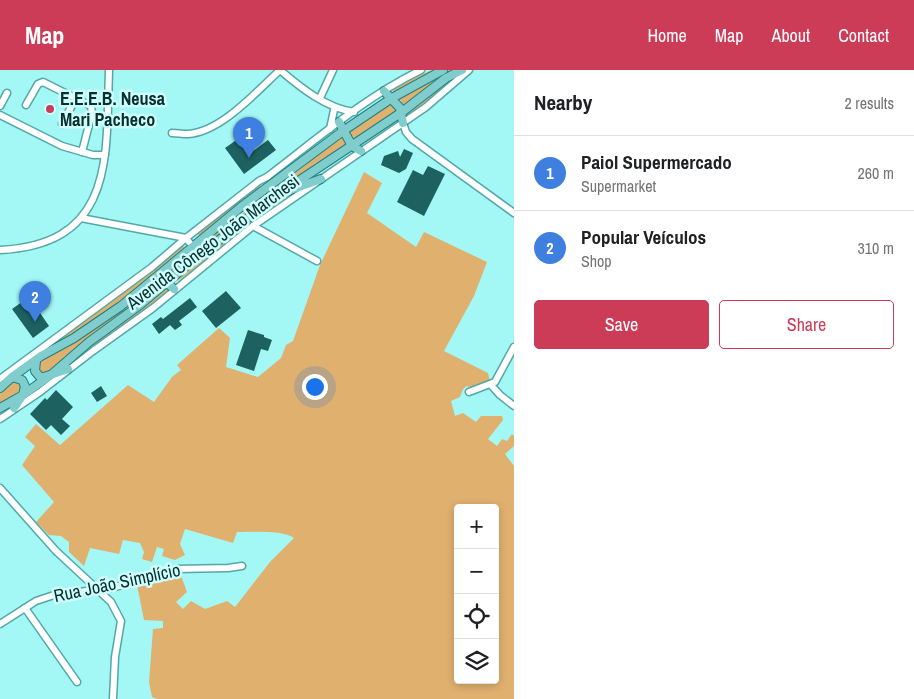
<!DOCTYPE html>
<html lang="en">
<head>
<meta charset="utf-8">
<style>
  body { margin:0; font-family:"Archivo Narrow",sans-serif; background:#f6f6f6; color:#202124 }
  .controls { position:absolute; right:15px; bottom:15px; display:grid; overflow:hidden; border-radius:5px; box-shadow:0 2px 8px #0003 }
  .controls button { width:45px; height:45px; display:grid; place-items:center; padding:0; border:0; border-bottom:1px solid #e0e0e0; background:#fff; color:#202124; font:25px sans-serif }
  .you { position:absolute; left:314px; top:316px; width:18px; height:18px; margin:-12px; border:4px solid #fff; border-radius:50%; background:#1a73e8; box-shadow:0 0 0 8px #1a73e833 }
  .badge { display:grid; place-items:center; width:32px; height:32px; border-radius:50%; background:#cc3c56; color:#fff; font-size:16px; font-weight:700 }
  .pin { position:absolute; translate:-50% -41px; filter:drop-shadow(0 1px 2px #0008) }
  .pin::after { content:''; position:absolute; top:26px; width:18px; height:15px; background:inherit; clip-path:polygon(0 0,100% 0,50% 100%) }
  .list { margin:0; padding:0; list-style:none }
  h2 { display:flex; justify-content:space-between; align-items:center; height:65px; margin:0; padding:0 20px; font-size:21px }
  h2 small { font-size:16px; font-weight:400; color:#757577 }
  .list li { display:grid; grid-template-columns:32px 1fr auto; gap:15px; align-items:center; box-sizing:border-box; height:75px; padding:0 20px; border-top:1px solid #e0e0e0 }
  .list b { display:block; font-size:19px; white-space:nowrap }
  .list p { margin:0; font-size:16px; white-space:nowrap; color:#757577 }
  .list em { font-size:16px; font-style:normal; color:#757577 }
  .actions { display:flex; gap:10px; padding:15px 20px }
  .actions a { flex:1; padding:11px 0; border:1px solid #cc3c56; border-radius:5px; text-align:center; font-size:18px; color:#cc3c56 }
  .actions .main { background:#cc3c56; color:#fff }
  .icon { flex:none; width:28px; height:28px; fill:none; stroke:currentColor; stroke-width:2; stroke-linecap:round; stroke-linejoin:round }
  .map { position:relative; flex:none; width:514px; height:629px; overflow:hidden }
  header { display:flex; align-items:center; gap:30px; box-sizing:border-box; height:70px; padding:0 25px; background:#cc3c56; color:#fff }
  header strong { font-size:24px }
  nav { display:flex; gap:28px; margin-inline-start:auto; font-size:18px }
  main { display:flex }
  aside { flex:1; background:#fff }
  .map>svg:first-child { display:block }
  .green { fill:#e0b06e; fill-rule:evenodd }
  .building { fill:#1d6161 }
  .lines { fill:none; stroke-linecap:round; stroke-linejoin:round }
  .minor-casing { stroke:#53a8a7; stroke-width:9 }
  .major-casing { stroke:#1f7f7f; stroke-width:10 }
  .minor { stroke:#fff; stroke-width:6 }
  .major { stroke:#80cdcd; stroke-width:8 }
  .poi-dot { fill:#cc3c56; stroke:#cefefd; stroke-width:2 }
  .labels { text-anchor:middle; stroke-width:5; stroke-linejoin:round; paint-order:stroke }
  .poi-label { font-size:18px; font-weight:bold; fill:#092e2e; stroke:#cefefd; text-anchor:start }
  .street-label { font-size:18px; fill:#092e2e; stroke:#cefefd }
</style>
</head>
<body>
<header>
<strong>Map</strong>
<nav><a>Home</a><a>Map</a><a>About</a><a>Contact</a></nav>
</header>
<main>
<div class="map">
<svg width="514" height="629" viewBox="0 0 514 629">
  <rect width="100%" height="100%" fill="#a3f8f6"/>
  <g class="green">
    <polygon points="432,0 437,0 395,22 392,20 413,8"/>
    <polygon points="448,0 455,0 404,36 399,28"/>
    <path d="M 449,11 C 443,22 417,43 405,45 L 406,43 Z"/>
    <polygon points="391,33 397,37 397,41 355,69 349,63 350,61"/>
    <polygon points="342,65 348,74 316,93 279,120 220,165 139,233 74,279 53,300 43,303 38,300 41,290 73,272 302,98"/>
    <path d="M 364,102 L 382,113 L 367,143 L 416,177 L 424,162 L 487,192 L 474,226 L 444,281 L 488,303 L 490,311 L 472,318 L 467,316 L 463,319 L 460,327 L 451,331 L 455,346 L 463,343 L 476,352 L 481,346 L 502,346 L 503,350 L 488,369 L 497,376 L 502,369 L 507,371 L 512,364 L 514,366 L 514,376 L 505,384 L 514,396 L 514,629 L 157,629 L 152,627 L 149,612 L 153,559 L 163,558 L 163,551 L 144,550 L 137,515 L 174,503 L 180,503 L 187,522 L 176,532 L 183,539 L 191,531 L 205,539 L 227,531 L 235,537 L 270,492 L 294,468 C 284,460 251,462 237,462 L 233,473 L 185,459 L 180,474 L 185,485 L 175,490 L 162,486 L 164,479 L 157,477 L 152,492 L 142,489 L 144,482 L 140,473 L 123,470 L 119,484 L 90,478 L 84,496 L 69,482 L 69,472 L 61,466 L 49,465 L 36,452 L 54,432 L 22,395 L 35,376 L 25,367 L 36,354 L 60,375 L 128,315 L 154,332 L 172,307 L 181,300 L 177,295 L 219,258 L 230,268 L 226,297 L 258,307 L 281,288 L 286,275 L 293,271 L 320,195 ZM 458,438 L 495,438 L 495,610 L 458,610 Z"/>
    <polygon points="258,115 260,116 259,119 202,165 198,165 199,161"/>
    <polygon points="295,123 182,208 177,211 174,210 231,164 282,127"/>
    <path d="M 182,175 L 186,179 C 141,215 96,252 45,281 L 44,279 L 114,230 Z"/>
    <polygon points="166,216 170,220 115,262 75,288 80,281"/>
    <path d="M 14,311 L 21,313 C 21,325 10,329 0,334 L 0,322 Z"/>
  </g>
  <g class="building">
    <polygon points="242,66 253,81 268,70 276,80 244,104 225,78"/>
    <polygon points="404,79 413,83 406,99 399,103 381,95 384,86 398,81 400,87"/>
    <polygon points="428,96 445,104 424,146 397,132 413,100 423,105"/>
    <polygon points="226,221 241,238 216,258 202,241"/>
    <polygon points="29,227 49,256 33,268 12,239"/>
    <polygon points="190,228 197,237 179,251 182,255 175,260 170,255 159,264 152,254 161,247 163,249"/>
    <polygon points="248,260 264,265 264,267 272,270 268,281 261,279 254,301 236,295"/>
    <polygon points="101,316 107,326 97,332 91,323"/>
    <polygon points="56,320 73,337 62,349 70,356 61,365 51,355 46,360 30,344 45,328 47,330"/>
  </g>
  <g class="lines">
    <g class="minor-casing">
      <g id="minor">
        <path d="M 280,0 C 301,18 326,38 354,42"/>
        <polyline points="320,28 333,0"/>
        <polyline points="26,35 38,14 43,12 91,36 92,43 82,82"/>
        <polyline points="0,36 7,23"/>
        <polyline points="0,45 62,76 93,85 105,85"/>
        <polyline points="403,53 406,62 412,69 514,143"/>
        <polyline points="62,54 76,28"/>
        <polyline points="330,59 334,40"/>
        <path d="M 172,63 C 177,63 182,64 188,64 C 221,62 256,22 280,0"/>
        <polyline points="81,148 186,168 193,177"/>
        <polyline points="253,156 317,191"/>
        <path d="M 0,180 C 115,174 106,88 109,0"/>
        <path d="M 0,309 L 152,197 L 186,168 L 259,111 L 267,107 C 317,69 365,27 421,0"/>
        <polyline points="491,315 500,325 514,336"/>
        <polyline points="469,322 495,312 514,277"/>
        <polyline points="0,349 40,322 93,281 153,238 253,156 426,37 469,0"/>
        <polyline points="0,418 56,481 111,532 121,551 115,587 113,629"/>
        <polyline points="25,538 77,612"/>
        <polyline points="0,554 36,531 54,525 112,518 176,499 228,498 242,496"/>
      </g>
    </g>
    <g class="major-casing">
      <g id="major">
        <polyline points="384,21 400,38 403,53"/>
        <polyline points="339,52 352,76 361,81"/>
        <polyline points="288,121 321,109"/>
        <polyline points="166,212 174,219"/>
        <polyline points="36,291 35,301 40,307 44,307 68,299"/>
        <polyline points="12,307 22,310 25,316 23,325 14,338"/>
        <polyline points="0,318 12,307 41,286 74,268 121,236 241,137 343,61 392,28 443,0"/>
        <polyline points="0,338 23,325 51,305 89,272 141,234 197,187 279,124 402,42 446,8 462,0"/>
      </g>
    </g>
    <use href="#minor" class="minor"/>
    <use href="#major" class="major"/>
  </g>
  <circle class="poi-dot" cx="50" cy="39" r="5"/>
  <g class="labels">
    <g class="poi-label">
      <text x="60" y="35">E.E.E.B. Neusa<tspan x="60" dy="21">Mari Pacheco</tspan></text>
    </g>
    <g class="street-label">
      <text transform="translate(213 172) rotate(-37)" y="6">Avenida Cônego João Marchesi</text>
      <text transform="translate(117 513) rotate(-12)" y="6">Rua João Simplício</text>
    </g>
  </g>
</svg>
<div class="controls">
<button>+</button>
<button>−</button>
<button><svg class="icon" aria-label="locate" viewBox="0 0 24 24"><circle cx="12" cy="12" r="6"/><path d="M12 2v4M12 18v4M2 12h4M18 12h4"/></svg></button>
<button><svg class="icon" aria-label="layers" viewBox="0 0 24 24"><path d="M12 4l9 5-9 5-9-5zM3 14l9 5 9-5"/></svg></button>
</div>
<div class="you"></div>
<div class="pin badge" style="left:249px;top:88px;background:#3f7fe0">1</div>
<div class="pin badge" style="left:35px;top:252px;background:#3f7fe0">2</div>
</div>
<aside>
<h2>Nearby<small>2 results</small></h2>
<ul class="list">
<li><span class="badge" style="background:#3f7fe0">1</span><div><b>Paiol Supermercado</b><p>Supermarket</p></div><em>260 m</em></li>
<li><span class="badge" style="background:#3f7fe0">2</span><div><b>Popular Veículos</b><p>Shop</p></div><em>310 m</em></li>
</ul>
<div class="actions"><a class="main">Save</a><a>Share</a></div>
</aside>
</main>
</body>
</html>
